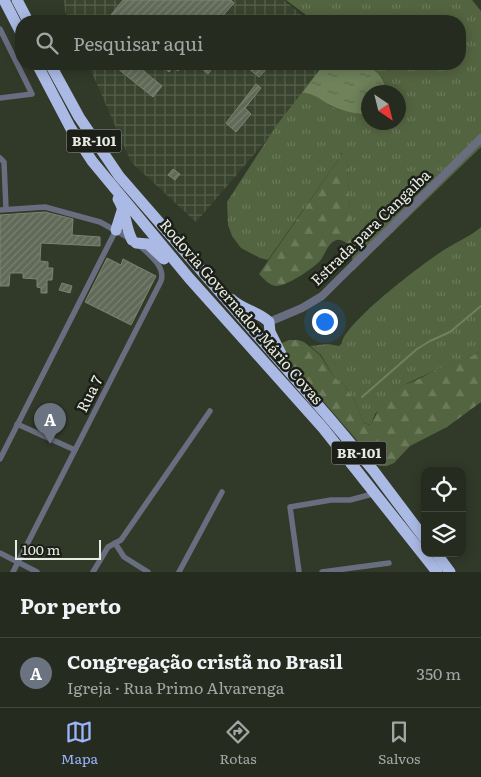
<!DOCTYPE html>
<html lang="pt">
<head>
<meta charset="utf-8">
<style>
  body { margin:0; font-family:Literata,serif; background:#2d3328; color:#f1f3f6 }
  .controls { position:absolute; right:15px; bottom:15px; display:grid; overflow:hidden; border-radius:10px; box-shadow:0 2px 12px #0003 }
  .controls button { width:45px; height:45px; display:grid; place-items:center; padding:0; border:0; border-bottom:1px solid #42473d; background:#252b1f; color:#f1f3f6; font:25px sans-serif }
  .compass { position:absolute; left:361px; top:85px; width:45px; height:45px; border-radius:50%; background:#252b1f; box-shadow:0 2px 12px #0003; rotate:145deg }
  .scale { position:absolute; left:15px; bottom:12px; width:86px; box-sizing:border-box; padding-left:5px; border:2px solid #e8ede3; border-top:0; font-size:14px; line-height:18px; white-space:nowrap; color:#e8ede3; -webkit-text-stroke:4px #1b1f18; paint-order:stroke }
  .you { position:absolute; left:324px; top:321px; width:18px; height:18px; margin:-12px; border:4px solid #fff; border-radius:50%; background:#1a73e8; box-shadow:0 0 0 8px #1a73e833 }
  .badge { display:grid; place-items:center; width:32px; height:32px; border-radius:50%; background:#9bb4fd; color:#fff; font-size:16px; font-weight:700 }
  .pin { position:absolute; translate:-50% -41px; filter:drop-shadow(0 1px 2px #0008) }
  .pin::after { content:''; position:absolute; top:26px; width:18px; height:15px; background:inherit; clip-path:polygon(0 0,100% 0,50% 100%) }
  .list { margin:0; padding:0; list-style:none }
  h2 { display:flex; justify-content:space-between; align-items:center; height:65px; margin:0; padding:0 20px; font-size:21px }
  h2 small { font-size:16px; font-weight:400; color:#a3a7a4 }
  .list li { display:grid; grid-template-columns:32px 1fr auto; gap:15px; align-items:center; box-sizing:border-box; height:70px; padding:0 20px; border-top:1px solid #42473d }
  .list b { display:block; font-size:19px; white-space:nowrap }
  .list p { margin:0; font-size:16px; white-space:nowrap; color:#a3a7a4 }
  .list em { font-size:16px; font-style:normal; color:#a3a7a4 }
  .icon { flex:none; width:28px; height:28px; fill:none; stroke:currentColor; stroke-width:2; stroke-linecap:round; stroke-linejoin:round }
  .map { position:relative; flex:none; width:481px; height:572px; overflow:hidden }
  .search { position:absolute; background:#252b1f; box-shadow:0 2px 12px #0003; left:15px; right:15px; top:15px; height:55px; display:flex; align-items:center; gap:12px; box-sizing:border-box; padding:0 18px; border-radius:20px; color:#a3a7a4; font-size:19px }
  .sheet { height:135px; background:#252b1f }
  nav { display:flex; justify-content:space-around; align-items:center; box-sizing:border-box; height:70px; border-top:1px solid #42473d; background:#252b1f; font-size:14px; color:#a3a7a4 }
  nav a { display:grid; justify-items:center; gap:2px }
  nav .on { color:#9bb4fd }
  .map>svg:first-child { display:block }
  .industrial { fill:url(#industrial-grid) }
  .grass { fill:url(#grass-tufts) }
  .forest { fill:url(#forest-firs) }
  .water { fill:url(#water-ripples) }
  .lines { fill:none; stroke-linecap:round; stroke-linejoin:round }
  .stream { stroke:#6f825a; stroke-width:2 }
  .building { fill:url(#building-hatch); stroke:#7a8471 }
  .minor { stroke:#686e7f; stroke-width:5.5 }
  .tertiary { stroke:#686e7f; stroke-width:8 }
  .motorway { stroke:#abbae4; stroke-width:11 }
  .labels { text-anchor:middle; stroke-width:5; stroke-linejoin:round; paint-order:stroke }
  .shield { fill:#1b1f18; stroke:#aaafa6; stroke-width:1 }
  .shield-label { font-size:14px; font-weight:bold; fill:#e8ede3 }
  .street-label { font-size:15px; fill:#e8ede3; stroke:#1b1f18 }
</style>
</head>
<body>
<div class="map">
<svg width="481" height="572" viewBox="0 0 481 572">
  <defs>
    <pattern id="industrial-grid" width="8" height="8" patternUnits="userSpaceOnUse" patternTransform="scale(1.25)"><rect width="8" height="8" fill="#39442e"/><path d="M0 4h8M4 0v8" fill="none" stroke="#565f4c"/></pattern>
    <pattern id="grass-tufts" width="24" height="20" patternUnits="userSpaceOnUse" patternTransform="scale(1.25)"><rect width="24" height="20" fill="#536440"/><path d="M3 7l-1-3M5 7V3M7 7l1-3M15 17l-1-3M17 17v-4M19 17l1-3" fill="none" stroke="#6c7a5b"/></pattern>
    <pattern id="forest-firs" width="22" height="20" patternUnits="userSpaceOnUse" patternTransform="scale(1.25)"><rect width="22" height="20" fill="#536440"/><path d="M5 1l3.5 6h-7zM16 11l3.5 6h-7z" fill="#6c7a5b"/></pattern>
    <pattern id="water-ripples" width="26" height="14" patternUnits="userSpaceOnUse" patternTransform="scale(1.25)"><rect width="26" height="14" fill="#6f825a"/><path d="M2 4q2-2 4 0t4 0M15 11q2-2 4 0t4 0" fill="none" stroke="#5f6a51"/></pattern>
    <pattern id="building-hatch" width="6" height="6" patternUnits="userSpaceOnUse" patternTransform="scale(1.25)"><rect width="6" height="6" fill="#616a58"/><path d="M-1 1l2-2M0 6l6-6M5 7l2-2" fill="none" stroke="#788070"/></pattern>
  </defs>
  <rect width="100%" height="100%" fill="#313929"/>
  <g class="industrial">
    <polygon points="64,0 284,0 309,21 69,21 65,11"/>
    <polygon points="88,64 332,64 196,222 131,162"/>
  </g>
  <g class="grass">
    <path d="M 286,0 L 472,0 L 481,11 L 481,147 L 353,271 L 347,161 L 341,152 L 341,156 L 268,260 L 260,258 L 241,248 L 232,236 L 228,225 L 227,202 L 276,126 L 324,64 L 302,92 C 317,93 323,103 335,108 C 344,112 356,112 366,115 L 368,114 L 368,122 L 398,122 L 398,92 L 386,92 C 384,72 374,70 356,64 L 460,64 L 460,21 L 314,21 Z"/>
    <path d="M 481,227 L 481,351 L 460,362 L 438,369 L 393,390 L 382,401 L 381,407 L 375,414 L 371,425 L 364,423 L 353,398 L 345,386 L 334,377 L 321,355 L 310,346 L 328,344 L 339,346 L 342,343 C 343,324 429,258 449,247 C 460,240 471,236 481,227 Z"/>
  </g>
  <g class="forest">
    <path d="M 342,152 L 345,155 L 347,161 L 352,242 L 348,244 C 345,242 341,239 337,240 C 328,242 325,255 320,261 C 312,269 286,287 275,286 C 269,285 263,278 259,274 L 341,156 Z"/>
    <path d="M 289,340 L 298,340 L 304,342 L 320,355 L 334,377 L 345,386 L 353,398 L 364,423 L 370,425 C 376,418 381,400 386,395 C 394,387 405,385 414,381 C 422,378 430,372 438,369 C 453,364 467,359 481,351 L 481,402 L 447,427 L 410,446 L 394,463 L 387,466 L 379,466 L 280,351 L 280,344 Z"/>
  </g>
  <path class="water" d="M 324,64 C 349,64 383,60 386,92 L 368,92 L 368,114 L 366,115 C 356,113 344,112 334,107 C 323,103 315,92 302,93 Z"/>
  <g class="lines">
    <polyline class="stream" points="362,397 417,349 430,341 450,332 481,306"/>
  </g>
  <g class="building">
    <polygon points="123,0 231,0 234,3 218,21 106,21"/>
    <polygon points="112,64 135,64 162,86 153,97"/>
    <polygon points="160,64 184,64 178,71 173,67 169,72"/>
    <polygon points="205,64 216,64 208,74 201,68"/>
    <polygon points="243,64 271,64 259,77"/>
    <polygon points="256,84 261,88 245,108 251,114 236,132 226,123"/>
    <polygon points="173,169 180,174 175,180 168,175"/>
    <polygon points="45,212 73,219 72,235 100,237 100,246 41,243 40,261 48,262 48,268 53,268 52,280 47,280 47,293 41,293 41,288 37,287 37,279 23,278 23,273 10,273 9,286 0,286 0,215"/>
    <polygon points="107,258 121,265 123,259 156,276 131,325 85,302"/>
    <polygon points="62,283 72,286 70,293 59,290"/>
  </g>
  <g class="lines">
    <g class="minor">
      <polyline points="0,29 32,94 0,98"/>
      <polyline points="0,158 4,162 6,209"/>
      <polyline points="0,210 45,207 100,222 129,238"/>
      <polyline points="17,424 75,450"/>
      <polyline points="0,459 116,230"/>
      <polyline points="115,543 124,557 148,572"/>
      <polyline points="0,553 37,572"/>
      <path d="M 13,572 L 161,281 C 166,266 148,254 139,245"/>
      <polyline points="93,572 108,547 121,540 210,411"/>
      <polyline points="179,572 222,492"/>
      <polyline points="299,572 290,507 331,500 350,500 376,493"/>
      <polyline points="322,572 389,563"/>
    </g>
    <polyline class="tertiary" points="269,322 302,308 322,296 481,138"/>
    <g class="motorway">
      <polyline points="4,0 21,33"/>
      <polyline points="17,0 28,21"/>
      <polyline points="37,64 70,127 92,161 189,278 323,428 437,572"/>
      <polyline points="50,64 79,117 119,176 331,420 373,470 425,539"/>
      <path d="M 118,199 C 126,211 125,226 132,240"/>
      <polyline points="116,230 122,211"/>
      <polyline points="136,243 148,244 164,259"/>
      <path d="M 231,299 C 242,310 258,311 269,322 L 270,332 L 282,356"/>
      <polyline points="436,553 450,572"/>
    </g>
  </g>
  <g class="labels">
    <g class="shield">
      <rect x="66.5" y="129.5" width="55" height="23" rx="4"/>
      <rect x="331.5" y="441.5" width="55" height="23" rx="4"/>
    </g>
    <g class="shield-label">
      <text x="94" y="146">BR-101</text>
      <text x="359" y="458">BR-101</text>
    </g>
    <g class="street-label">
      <text transform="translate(371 228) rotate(-44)" y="5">Estrada para Cangaíba</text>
      <text transform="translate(241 312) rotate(49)" y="5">Rodovia Governador Mário Covas</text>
      <text transform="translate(90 394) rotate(-63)" y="5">Rua 7</text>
    </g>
  </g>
</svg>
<div class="controls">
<button><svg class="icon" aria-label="locate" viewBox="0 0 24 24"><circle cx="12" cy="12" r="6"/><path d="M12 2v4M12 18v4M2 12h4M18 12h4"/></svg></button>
<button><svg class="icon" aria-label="layers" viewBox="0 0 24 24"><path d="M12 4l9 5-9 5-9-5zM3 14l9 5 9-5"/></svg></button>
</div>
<svg class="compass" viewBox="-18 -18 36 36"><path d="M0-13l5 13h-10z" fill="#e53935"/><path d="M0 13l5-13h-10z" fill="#a3a7a4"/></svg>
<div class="scale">100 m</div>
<div class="you"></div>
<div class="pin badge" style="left:50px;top:444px;background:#6b7280">A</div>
<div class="search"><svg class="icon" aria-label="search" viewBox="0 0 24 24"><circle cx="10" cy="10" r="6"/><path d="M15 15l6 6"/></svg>Pesquisar aqui</div>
</div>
<section class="sheet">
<h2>Por perto<small></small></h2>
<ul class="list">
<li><span class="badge" style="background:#6b7280">A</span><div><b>Congregação cristã no Brasil</b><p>Igreja · Rua Primo Alvarenga</p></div><em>350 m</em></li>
</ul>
</section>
<nav>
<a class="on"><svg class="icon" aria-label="map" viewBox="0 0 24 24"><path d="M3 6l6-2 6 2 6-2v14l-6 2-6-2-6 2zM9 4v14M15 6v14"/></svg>Mapa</a>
<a><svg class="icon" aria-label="directions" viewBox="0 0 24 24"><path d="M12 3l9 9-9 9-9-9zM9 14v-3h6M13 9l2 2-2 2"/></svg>Rotas</a>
<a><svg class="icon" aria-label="saved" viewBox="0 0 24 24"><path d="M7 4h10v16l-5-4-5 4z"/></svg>Salvos</a>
</nav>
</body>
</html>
